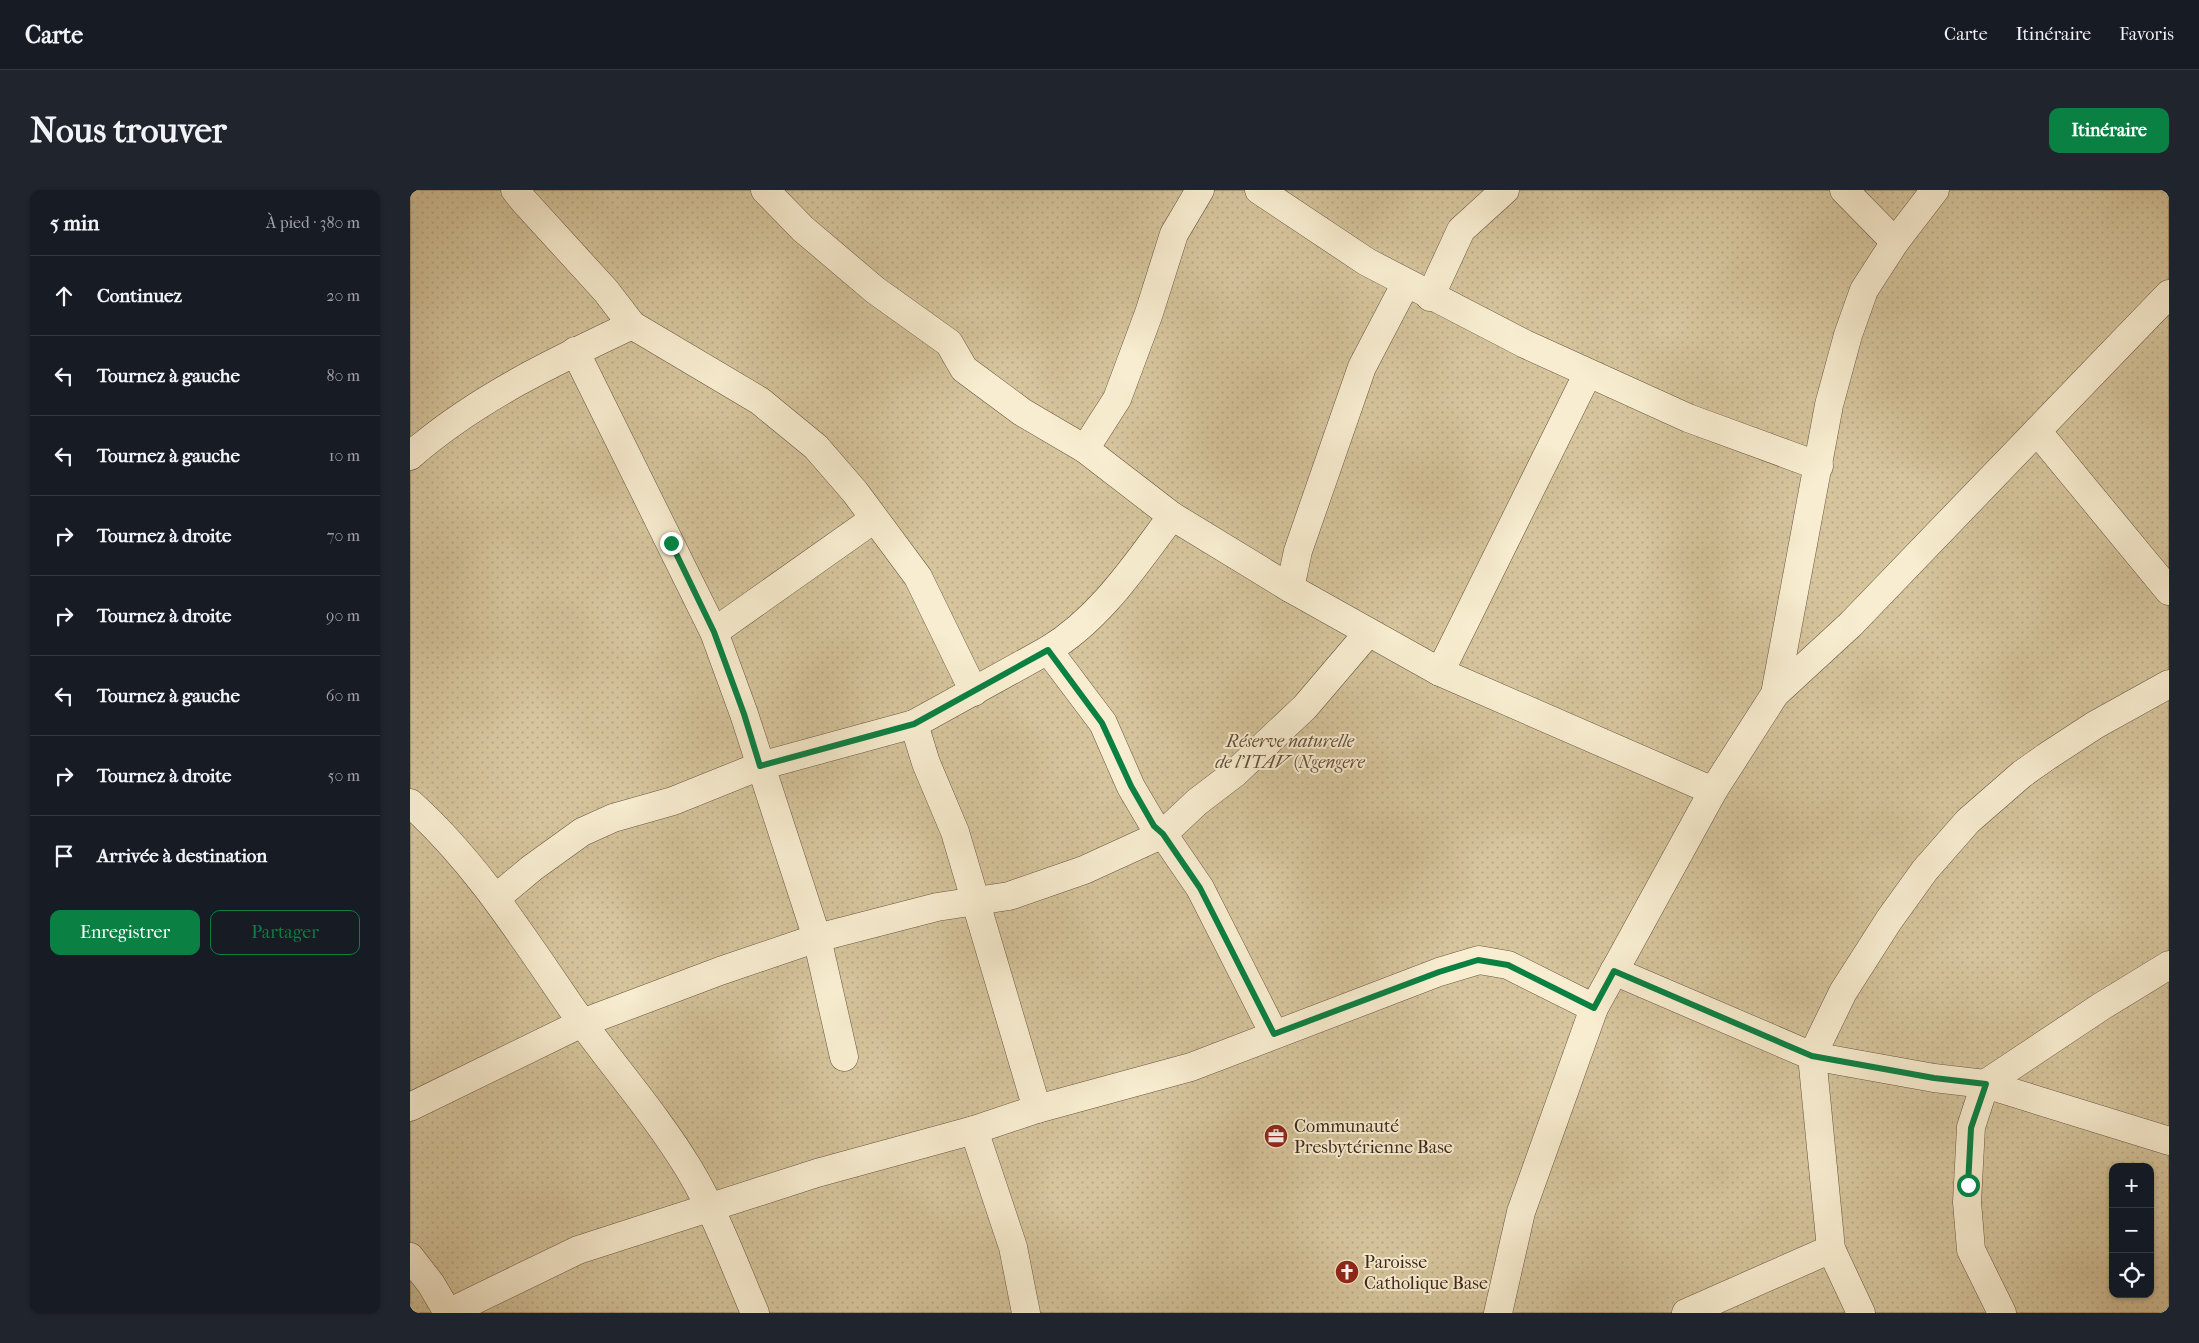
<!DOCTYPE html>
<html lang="fr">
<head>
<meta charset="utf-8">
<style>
  body { margin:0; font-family:"IM FELL French Canon",serif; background:#20242c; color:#f1f3f6 }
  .controls { position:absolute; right:15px; bottom:15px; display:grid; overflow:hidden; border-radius:10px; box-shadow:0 1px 4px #0004 }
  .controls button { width:45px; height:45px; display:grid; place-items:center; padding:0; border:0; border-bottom:1px solid #363941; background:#171b24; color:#f1f3f6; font:25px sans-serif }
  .stop { position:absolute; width:15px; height:15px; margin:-11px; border:4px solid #0b8043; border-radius:50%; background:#fff }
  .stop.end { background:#0b8043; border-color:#fff; box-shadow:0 1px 5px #0008 }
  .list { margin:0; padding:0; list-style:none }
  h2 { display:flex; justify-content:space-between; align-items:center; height:65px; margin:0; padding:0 20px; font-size:21px }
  h2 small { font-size:16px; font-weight:400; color:#9ea1a6 }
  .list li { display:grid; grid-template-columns:32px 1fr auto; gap:15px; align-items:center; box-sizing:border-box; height:80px; padding:0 20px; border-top:1px solid #363941 }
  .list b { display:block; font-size:19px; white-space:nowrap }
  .list em { font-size:16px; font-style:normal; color:#9ea1a6 }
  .actions { display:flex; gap:10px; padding:15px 20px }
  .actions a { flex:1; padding:11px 0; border:1px solid #0b8043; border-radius:10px; text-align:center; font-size:18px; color:#0b8043 }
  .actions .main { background:#0b8043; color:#fff }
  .icon { flex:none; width:28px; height:28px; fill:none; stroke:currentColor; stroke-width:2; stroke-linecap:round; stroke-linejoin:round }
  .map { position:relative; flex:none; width:1759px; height:1123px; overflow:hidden; border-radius:10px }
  header { display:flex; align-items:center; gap:30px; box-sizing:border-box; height:70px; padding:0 25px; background:#171b24; border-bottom:1px solid #363941 }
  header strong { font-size:24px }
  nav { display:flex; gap:28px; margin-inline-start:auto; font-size:18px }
  .intro { display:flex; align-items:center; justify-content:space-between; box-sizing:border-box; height:120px; padding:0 30px }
  h1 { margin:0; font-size:35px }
  .button { padding:12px 22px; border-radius:10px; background:#0b8043; color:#fff; font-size:18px; font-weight:700 }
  main { display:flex; gap:30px; padding:0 30px }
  aside { flex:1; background:#171b24; border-radius:10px; box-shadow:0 1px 4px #0004 }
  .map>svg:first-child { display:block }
  .park { fill:url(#park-dots); stroke:#88755c; fill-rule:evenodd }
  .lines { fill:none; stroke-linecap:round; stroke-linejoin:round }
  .minor-casing { stroke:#695643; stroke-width:29 }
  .tertiary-casing { stroke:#695643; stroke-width:29 }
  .minor { stroke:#f8edd0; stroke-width:28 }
  .tertiary { stroke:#f8edd0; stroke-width:28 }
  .route { stroke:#0b8043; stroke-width:6 }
  .labels { text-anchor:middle; stroke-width:4; stroke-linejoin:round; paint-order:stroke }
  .park-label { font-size:18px; font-style:italic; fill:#624e3d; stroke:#f8edd0 }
  .poi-label { font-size:18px; fill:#3b261d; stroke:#f8edd0; text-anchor:start }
</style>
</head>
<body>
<header>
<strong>Carte</strong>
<nav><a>Carte</a><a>Itinéraire</a><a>Favoris</a></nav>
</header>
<div class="intro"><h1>Nous trouver</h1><a class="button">Itinéraire</a></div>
<main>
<aside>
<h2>5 min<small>À pied · 380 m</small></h2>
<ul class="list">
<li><svg class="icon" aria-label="ahead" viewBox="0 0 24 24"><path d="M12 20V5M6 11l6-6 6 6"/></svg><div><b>Continuez</b></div><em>20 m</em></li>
<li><svg class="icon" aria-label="left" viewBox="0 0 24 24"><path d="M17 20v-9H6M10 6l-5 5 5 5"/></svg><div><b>Tournez à gauche</b></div><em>80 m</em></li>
<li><svg class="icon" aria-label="left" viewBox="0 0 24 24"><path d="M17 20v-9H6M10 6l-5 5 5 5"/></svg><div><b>Tournez à gauche</b></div><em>10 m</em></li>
<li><svg class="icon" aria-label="right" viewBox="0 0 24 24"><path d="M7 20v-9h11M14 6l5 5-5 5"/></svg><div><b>Tournez à droite</b></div><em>70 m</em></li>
<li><svg class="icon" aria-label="right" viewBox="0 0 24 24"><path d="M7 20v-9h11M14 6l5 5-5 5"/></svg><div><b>Tournez à droite</b></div><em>90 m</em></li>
<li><svg class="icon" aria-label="left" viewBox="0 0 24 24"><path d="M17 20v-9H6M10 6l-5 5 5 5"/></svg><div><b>Tournez à gauche</b></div><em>60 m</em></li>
<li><svg class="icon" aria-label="right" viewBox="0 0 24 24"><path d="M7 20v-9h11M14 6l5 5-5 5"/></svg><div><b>Tournez à droite</b></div><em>50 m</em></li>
<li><svg class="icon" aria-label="arrive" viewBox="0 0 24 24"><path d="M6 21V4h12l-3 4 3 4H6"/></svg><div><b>Arrivée à destination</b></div></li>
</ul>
<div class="actions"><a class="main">Enregistrer</a><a>Partager</a></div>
</aside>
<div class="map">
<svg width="1759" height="1123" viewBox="0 0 1759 1123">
  <defs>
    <pattern id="park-dots" width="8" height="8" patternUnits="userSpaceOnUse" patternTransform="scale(1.25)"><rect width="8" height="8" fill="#d5c49c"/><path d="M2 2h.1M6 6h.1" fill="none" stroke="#b8a886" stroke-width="1.8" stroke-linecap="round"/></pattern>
  </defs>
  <rect width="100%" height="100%" fill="#f4e4b6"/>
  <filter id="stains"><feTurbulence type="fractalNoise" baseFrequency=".004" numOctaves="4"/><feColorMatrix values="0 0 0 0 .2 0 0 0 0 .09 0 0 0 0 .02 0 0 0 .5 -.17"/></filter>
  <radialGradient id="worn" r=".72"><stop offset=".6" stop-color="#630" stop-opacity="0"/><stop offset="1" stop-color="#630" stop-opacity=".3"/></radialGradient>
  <path class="park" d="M 0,0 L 1759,0 L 1759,1123 L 0,1123 ZM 1703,977 L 1740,977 L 1740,1104 L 1703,1104 Z"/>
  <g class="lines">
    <g class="minor-casing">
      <g id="minor">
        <polyline points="105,0 113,10 196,101 222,135 350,211 406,257 445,302 508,387 564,502"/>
        <polyline points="355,0 393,39 465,100 539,153 554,179 612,222 675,259 762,326 880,398 1030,482 1303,601"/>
        <polyline points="849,0 957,72 1115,154 1278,228 1409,276"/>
        <polyline points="1434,0 1485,52"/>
        <polyline points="1020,107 1051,40 1095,0"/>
        <polyline points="165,161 304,442 334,524 407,748 434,867"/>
        <polyline points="1627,241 1759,401"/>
        <polyline points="675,259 707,209 739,123 764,44 790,0"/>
        <path d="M 0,266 C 65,209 145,171 222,135"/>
        <polyline points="880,398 888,361 952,177 996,93"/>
        <polyline points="304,442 464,329"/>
        <polyline points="638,460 693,533 721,597 744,636 753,644 790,698 864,844"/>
        <polyline points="1030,482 1178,183"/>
        <polyline points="1365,504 1441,434 1759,104"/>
        <polyline points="504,534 516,573 545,642 627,919"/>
        <path d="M 0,613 C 66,672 114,749 163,820 C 201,874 245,923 279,979 C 306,1024 324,1074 345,1123"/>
        <path d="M 86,708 L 122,678 L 172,642 L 203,628 L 263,611 L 350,576 L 504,534 L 638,460 C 691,428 726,374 762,326"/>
        <polyline points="1204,781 1402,866 1524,888 1575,894 1759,951"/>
        <polyline points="0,917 172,833 310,781 407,748 527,717 599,706 674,680 753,644 787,612 825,583 895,517 958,443"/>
        <polyline points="564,940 603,1057 616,1123"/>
        <polyline points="0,1067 21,1094 38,1123"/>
        <polyline points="38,1123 168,1060 407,983 564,940 627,919 781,877 1029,782 1069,770 1098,775 1184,818"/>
        <polyline points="1276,1123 1421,1059"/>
        <polyline points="1451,1123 1421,1059 1402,866 1433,802 1479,730 1515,680 1558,631 1612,584 1636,567 1685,535 1759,494"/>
        <polyline points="1592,1123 1561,1060 1557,1012 1561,937 1575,894 1692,816 1759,775"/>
      </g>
    </g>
    <g class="tertiary-casing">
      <polyline id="tertiary" points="1088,1123 1111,1022 1184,818 1303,601 1365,504 1419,215 1438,145 1454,100 1485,52 1525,0"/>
    </g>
    <use href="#minor" class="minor"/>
    <use href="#tertiary" class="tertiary"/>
  </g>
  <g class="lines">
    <polyline class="route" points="261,353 304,442 334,524 350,576 504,534 638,460 692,533 721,596 744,636 753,644 790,698 864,844 1029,782 1068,770 1098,775 1184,818 1204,781 1402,866 1524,888 1576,894 1561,938 1558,995"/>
  </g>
  <defs>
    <g id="office-disc" transform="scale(1.25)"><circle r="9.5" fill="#8f2418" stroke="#f8edd0"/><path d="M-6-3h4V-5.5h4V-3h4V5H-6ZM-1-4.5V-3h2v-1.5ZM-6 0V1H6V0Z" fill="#fff"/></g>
    <g id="church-disc" transform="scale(1.25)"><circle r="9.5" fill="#8f2418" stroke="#f8edd0"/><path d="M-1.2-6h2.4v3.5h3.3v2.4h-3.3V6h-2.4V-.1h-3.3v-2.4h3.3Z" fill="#fff"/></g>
  </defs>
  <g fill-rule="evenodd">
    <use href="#office-disc" x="866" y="946"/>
    <use href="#church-disc" x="937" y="1082"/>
  </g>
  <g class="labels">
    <g class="park-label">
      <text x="880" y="557">Réserve naturelle<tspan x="880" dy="21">de l'ITAV (Ngengere</tspan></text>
    </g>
    <g class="poi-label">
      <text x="884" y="942">Communauté<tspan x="884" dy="21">Presbytérienne Base</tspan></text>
      <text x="954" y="1078">Paroisse<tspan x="954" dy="21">Catholique Base</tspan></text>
    </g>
  </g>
  <rect width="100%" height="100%" filter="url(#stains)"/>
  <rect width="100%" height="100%" fill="url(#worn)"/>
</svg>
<div class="controls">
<button>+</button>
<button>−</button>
<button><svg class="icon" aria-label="locate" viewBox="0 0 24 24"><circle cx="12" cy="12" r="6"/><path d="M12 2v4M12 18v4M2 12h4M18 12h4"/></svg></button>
</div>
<div class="stop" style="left:1558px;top:995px"></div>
<div class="stop end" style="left:261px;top:353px"></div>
</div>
</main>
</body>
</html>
